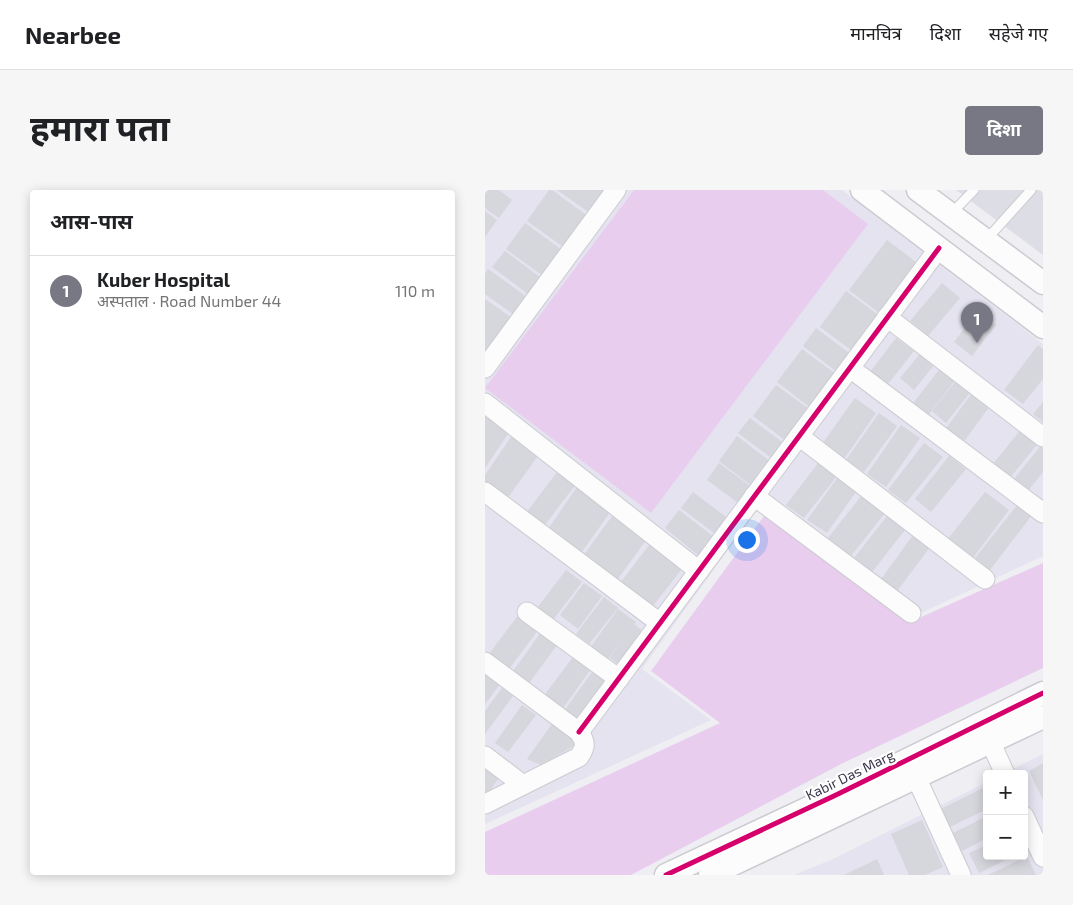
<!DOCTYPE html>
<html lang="hi">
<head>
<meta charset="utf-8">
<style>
  body { margin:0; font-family:"Exo 2","Noto Sans Devanagari",sans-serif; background:#f6f6f6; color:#202124 }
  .controls { position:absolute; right:15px; bottom:15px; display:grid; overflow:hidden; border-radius:5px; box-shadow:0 2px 12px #0003 }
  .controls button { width:45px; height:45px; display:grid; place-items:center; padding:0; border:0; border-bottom:1px solid #e0e0e0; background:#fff; color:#202124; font:25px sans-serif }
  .you { position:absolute; left:261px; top:349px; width:18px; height:18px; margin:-12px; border:4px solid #fff; border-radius:50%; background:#1a73e8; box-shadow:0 0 0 8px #1a73e833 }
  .badge { display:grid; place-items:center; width:32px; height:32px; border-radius:50%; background:#787885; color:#fff; font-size:16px; font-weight:700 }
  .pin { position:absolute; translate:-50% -41px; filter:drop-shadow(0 1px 2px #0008) }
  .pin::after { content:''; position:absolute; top:26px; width:18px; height:15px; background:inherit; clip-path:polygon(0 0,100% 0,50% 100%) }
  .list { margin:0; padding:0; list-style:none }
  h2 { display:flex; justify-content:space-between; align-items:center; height:65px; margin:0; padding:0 20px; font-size:21px }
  h2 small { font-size:16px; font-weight:400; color:#757577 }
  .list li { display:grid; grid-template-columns:32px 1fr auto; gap:15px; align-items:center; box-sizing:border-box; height:70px; padding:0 20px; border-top:1px solid #e0e0e0 }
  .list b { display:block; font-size:19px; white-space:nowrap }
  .list p { margin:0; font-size:16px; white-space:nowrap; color:#757577 }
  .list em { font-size:16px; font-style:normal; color:#757577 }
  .map { position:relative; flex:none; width:558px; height:685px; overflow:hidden; border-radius:5px }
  header { display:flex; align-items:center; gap:30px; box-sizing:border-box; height:70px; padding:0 25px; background:#fff; border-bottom:1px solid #e0e0e0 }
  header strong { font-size:24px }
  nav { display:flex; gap:28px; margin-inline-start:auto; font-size:18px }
  .intro { display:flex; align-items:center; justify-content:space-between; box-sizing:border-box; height:120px; padding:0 30px }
  h1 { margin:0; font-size:35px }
  .button { padding:12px 22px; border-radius:5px; background:#787885; color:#fff; font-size:18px; font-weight:700 }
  main { display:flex; gap:30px; padding:0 30px }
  aside { flex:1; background:#fff; border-radius:5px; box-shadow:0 2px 12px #0003 }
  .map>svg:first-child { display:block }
  .residential { fill:#e4e3ef }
  .industrial { fill:#dddde6 }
  .green { fill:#e9cdef }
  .building { fill:#d6d6dd }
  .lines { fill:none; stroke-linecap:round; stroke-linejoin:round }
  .service-casing { stroke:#cbcbd1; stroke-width:11 }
  .minor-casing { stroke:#cbcbd1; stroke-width:21 }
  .tertiary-casing { stroke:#cbcbd1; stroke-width:25 }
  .service { stroke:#fcfcfd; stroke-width:9 }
  .minor { stroke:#fcfcfd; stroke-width:19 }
  .tertiary { stroke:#fcfcfd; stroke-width:22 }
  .cycleway-casing { stroke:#fff; stroke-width:8 }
  .cycleway { stroke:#d6006c; stroke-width:5 }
  .labels { text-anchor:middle; stroke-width:4.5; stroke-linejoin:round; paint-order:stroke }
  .street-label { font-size:14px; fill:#39384a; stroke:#fff }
</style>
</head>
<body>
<header>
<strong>Nearbee</strong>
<nav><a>मानचित्र</a><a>दिशा</a><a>सहेजे गए</a></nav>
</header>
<div class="intro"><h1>हमारा पता</h1><a class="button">दिशा</a></div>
<main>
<aside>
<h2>आस-पास<small></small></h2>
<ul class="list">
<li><span class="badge">1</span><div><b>Kuber Hospital</b><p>अस्पताल · Road Number 44</p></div><em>110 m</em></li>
</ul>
</aside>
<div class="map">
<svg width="558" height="685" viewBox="0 0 558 685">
  <rect width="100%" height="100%" fill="#eeeef3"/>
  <g class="residential">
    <polygon points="0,0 357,0 558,154 558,366 425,428 274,317 157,479 226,530 0,634"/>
    <polygon points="558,564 558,685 309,685 346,670 502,592 502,666 539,666 539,584 518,584"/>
  </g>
  <polygon class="industrial" points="471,0 558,0 558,65"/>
  <g class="green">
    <polygon points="149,0 338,0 383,34 166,323 0,198"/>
    <polygon points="279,326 425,432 558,373 558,478 356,574 146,685 0,685 0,642 235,533 166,481"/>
  </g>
  <g class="building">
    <polygon points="0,0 14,0 27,10 14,28 0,18"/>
    <polygon points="64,0 67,0 104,27 81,59 42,31"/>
    <polygon points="72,0 126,0 109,26"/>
    <polygon points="0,21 12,30 0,47"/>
    <polygon points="40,33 77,60 58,86 21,59"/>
    <polygon points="402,50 435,75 397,125 364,100"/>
    <polygon points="20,61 56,88 43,104 7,77"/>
    <polygon points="3,79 42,107 29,125 0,104 0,84"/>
    <polygon points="457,93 475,108 443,146 425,131"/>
    <polygon points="361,101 396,127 370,163 335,137"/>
    <polygon points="0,109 27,128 3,162 0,160"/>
    <polygon points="493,121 511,135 487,166 469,152"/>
    <polygon points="331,138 364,163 351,181 318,156"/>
    <polygon points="411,148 429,161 399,199 382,186"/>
    <polygon points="553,155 558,159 558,189 538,214 519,200"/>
    <polygon points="317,159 352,185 327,219 292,192"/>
    <polygon points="439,159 453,170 429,200 415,188"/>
    <polygon points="457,176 472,188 441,228 426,216"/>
    <polygon points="474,187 488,199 461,233 447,221"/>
    <polygon points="291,195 324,219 300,250 268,226"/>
    <polygon points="490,199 508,212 477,254 459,241"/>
    <polygon points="370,208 391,223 359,269 337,254"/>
    <polygon points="558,212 558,232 548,224"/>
    <polygon points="394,223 412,236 379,282 361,270"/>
    <polygon points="1,225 25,241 0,278 0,226"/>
    <polygon points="265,228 301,255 289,270 253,243"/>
    <polygon points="416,235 435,248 401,297 382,284"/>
    <polygon points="537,238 554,252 525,288 508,274"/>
    <polygon points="28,244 55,263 22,309 0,294 0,285"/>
    <polygon points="252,246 286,272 267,296 234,271"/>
    <polygon points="439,253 458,267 421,313 403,300"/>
    <polygon points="557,254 558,255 558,282 543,301 529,289"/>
    <polygon points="464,266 481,279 446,322 430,309"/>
    <polygon points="334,272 352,286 319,328 301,315"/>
    <polygon points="234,273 268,298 256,315 222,290"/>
    <polygon points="76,277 94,290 56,340 38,327"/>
    <polygon points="356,283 375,296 342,343 322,330"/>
    <polygon points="92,297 126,321 94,366 61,342"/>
    <polygon points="381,300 404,318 366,366 343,348"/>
    <polygon points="208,302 245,330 233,346 196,318"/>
    <polygon points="500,302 524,320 487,369 462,350"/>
    <polygon points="533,314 547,325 505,380 490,368"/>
    <polygon points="194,320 229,347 214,366 180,338"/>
    <polygon points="130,322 164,346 130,393 96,369"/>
    <polygon points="405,322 423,336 384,386 366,372"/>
    <polygon points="428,345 445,357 410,404 394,392"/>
    <polygon points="168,350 200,375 164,421 132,397"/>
    <polygon points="81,380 97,392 68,430 52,418"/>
    <polygon points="99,393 117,406 93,439 75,425"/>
    <polygon points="119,407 133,418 104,454 91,444"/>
    <polygon points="133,419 151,432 149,434 164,446 139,479 125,468 137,450 122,471 105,458"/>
    <polygon points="34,424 54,439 24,479 4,464"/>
    <polygon points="59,438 75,451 42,496 26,484"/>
    <polygon points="91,463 108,476 76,521 58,507"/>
    <polygon points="110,478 127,490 95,533 79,521"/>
    <polygon points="0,481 16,493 0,514"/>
    <polygon points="17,498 28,506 0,544 0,521"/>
    <polygon points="37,515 51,525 23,562 10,553"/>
    <polygon points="67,534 94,553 56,575 42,569"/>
    <polygon points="0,571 17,583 2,605 0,604"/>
    <polygon points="558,573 558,610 544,581"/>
    <polygon points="502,596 502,619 465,637 456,619"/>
    <polygon points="502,626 502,648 477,661 468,643"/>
    <polygon points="437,630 458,677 440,685 424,685 406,644"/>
    <polygon points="502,655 502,666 529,666 494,683 484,663"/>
    <polygon points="542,666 551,685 503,685"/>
    <polygon points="392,669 399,685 359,685"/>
  </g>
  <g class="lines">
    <g class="service-casing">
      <g id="service">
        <polyline points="466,24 489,0"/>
        <polyline points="501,50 546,0"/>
      </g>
    </g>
    <g class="minor-casing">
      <g id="minor">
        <polyline points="402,127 558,247"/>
        <polyline points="0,178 131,0"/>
        <polyline points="365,178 558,323"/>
        <polyline points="0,213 214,381"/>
        <polyline points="314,246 500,389"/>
        <polyline points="0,302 175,433"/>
        <polyline points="269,306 426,423"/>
        <polyline points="42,422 134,489"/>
        <path d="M 0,472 L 94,542 C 101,552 101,557 94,567 L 0,614"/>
        <polyline points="500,540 520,584"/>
        <polyline points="94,542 454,58"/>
        <polyline points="0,566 38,595"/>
        <polyline points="431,587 476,685"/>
        <polyline points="539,626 558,667"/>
      </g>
    </g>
    <g class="tertiary-casing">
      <g id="tertiary">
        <polyline points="377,0 558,137"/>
        <polyline points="433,0 558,93"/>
        <polyline points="181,685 351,605 558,503"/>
        <polyline points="225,685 558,527"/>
      </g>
    </g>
    <use href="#service" class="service"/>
    <use href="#minor" class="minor"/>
    <use href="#tertiary" class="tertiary"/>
    <g class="cycleway-casing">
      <g id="cycleway">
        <polyline points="94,542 454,58"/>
        <polyline points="181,685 351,605 558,503"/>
      </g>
    </g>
    <use href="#cycleway" class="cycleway"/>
  </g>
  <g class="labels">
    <g class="street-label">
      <text transform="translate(365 585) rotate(-26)" y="5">Kabir Das Marg</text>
    </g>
  </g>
</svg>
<div class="controls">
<button>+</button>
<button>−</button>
</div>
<div class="you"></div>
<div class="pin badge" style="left:492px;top:153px">1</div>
</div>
</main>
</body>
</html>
